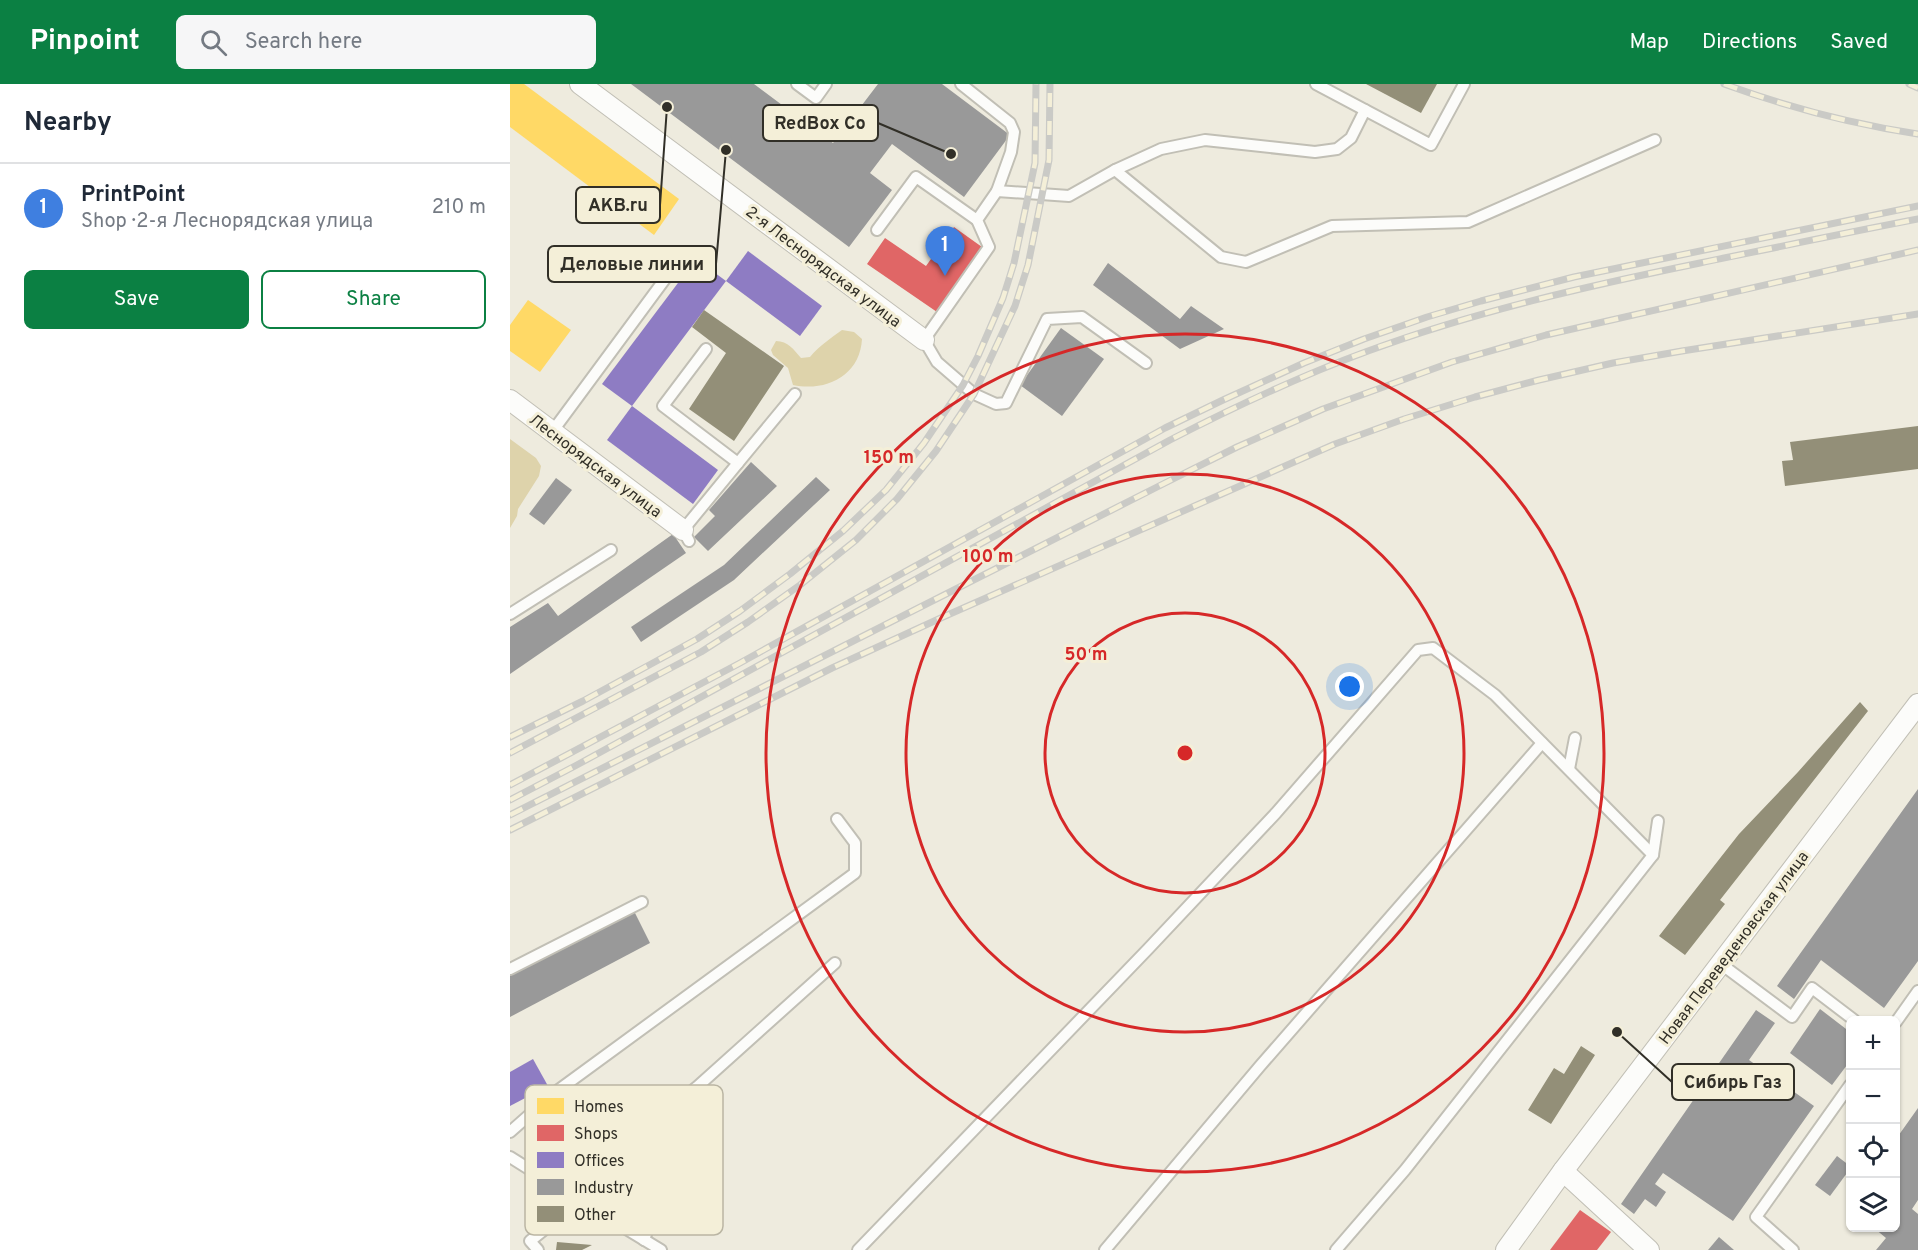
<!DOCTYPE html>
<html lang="en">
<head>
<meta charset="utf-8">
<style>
  body { margin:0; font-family:Overpass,sans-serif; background:#f6f6f7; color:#1f2937 }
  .controls { position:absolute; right:18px; bottom:18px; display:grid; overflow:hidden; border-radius:9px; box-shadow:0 2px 4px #0004 }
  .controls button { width:54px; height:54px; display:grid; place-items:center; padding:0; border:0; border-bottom:2px solid #e0e1e3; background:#fff; color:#1f2937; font:30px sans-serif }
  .you { position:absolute; left:840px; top:603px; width:21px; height:21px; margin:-15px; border:4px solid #fff; border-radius:50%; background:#1a73e8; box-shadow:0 0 0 9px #1a73e833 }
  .badge { display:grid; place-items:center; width:39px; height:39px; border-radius:50%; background:#0b8043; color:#fff; font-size:20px; font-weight:700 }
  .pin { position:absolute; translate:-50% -50px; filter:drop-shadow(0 2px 3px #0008) }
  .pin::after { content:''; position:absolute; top:32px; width:21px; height:18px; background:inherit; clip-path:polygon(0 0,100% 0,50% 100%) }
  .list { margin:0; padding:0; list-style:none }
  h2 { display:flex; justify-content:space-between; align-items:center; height:78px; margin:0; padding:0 24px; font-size:26px }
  h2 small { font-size:20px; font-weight:400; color:#747a83 }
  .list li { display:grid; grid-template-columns:39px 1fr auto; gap:18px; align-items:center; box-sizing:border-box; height:90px; padding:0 24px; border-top:2px solid #e0e1e3 }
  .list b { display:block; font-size:22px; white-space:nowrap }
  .list p { margin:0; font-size:20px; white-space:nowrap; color:#747a83 }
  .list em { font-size:20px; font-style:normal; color:#747a83 }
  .actions { display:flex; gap:12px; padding:18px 24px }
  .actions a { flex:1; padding:14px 0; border:2px solid #0b8043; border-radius:9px; text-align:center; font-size:21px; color:#0b8043 }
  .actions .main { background:#0b8043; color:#fff }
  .icon { flex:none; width:33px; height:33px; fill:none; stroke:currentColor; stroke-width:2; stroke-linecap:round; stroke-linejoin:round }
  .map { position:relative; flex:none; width:1408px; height:1166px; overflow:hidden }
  header { display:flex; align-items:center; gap:36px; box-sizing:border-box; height:84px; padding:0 30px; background:#0b8043; color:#fff }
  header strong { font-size:28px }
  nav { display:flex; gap:33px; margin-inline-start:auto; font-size:21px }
  .search { width:420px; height:54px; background:#f6f6f7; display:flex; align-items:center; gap:15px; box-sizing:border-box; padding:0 21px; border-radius:9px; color:#747a83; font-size:22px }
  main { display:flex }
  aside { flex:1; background:#fff }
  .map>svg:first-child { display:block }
  .green { fill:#ded3ab }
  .homes { fill:#ffd966 }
  .shops { fill:#e06666 }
  .offices { fill:#8e7cc3 }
  .industry { fill:#999 }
  .building { fill:#938f78 }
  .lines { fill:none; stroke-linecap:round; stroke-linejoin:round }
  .lane-casing { stroke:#c1bfb5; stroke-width:14 }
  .street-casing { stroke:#c1bfb5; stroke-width:22 }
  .lane { stroke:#fcfcfa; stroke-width:10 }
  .street { stroke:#fcfcfa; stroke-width:20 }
  .rail-casing { stroke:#cacac6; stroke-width:7 }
  .rail { stroke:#f4efd8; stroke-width:4.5; stroke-dasharray:14; stroke-linecap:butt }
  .ring { fill:none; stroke:#d62828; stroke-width:3 }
  .labels { text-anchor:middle; stroke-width:6; stroke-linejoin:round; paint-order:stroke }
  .street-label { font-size:16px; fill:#312f27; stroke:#f4efd8 }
  .key { fill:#f4efd8; stroke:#bab5a3; stroke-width:1.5 }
  .key-label { font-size:16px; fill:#312f27 }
  .centre { fill:#d62828; stroke:#f4efd8; stroke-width:3 }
  .ring-label { font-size:18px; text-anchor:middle; font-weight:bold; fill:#d62828; stroke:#f4efd8; stroke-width:6; stroke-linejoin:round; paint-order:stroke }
  .leader { fill:none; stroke:#312f27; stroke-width:2 }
  .callout-dot { fill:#312f27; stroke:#f4efd8; stroke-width:2 }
  .callout { fill:#f4efd8; stroke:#312f27; stroke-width:2 }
  .callout-label { font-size:18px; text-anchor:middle; font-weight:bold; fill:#312f27 }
</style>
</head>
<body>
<header>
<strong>Pinpoint</strong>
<div class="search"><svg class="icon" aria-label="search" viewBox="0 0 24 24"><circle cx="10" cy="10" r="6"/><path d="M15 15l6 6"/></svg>Search here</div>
<nav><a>Map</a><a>Directions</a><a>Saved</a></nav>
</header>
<main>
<aside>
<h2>Nearby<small></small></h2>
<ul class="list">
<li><span class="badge" style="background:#3f7fe0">1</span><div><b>PrintPoint</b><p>Shop · 2-я Леснорядская улица</p></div><em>210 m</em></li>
</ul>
<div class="actions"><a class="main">Save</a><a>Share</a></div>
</aside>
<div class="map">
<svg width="1408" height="1166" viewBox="0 0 1408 1166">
  <rect width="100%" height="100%" fill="#eeebde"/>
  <g class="green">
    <path d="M 332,246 L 344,248 L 352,255 C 350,292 316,308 283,301 L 278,284 L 263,271 L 261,266 L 266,257 C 278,257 284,266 291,274 L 300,273 C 309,262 321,254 332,246 Z"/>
    <polygon points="0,355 26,374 31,382 29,392 8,425 7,432 0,444"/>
  </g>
  <g class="homes">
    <polygon points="0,0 14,0 169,115 144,151 0,43"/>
    <polygon points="18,216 61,246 30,288 0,267 0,241"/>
  </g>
  <g class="shops">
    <polygon points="444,143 472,163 427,228 357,180 375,154 416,182"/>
    <polygon points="1070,1126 1101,1148 1087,1166 1040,1166"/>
  </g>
  <g class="offices">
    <polygon points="238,167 312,222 290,252 216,197"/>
    <polygon points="186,175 216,197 122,322 92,300"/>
    <polygon points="122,322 208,386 183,420 97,356"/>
    <polygon points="23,975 38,1002 0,1022 0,988"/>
  </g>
  <g class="industry">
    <polygon points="121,0 244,0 323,59 368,0 432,0 500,51 454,113 382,60 360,89 382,106 339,163"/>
    <polygon points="598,179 670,235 681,222 714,245 670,265 583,201"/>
    <polygon points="551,244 594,275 552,332 510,301"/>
    <polygon points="241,378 267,402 198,467 184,453 205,432 199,426"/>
    <polygon points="306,393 320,406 224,496 131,558 121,543 214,481"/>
    <polygon points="46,394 62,406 34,441 19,430"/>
    <polygon points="163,450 176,469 0,590 0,543 38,519 48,532"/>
    <polygon points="1408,705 1408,877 1374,924 1311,876 1284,915 1267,902"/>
    <polygon points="123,825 140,859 0,933 0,892"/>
    <polygon points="1310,925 1340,948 1340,977 1322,1001 1280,969"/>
    <polygon points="1246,926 1265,939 1239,976 1304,1022 1223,1137 1153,1089 1145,1100 1156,1108 1146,1123 1135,1115 1124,1130 1111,1120"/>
    <polygon points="1408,1024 1408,1116 1402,1125 1408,1130 1408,1166 1366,1166 1376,1154 1364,1144 1386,1144 1386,1055"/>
    <polygon points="1327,1072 1340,1082 1340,1085 1320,1112 1305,1101"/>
    <polygon points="1209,1153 1224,1166 1198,1166"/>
  </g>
  <g class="building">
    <polygon points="856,0 927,0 911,29"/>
    <polygon points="194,226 274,282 224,357 179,325 216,269 182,243"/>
    <polygon points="1408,342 1408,385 1275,402 1272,377 1283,376 1280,358"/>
    <polygon points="1350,618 1358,627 1210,816 1215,820 1175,871 1149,852 1229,750 1288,688"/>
    <polygon points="1071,962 1085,971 1041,1040 1018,1026 1044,984 1054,990"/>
    <polygon points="47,1158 82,1161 72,1166 46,1166"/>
  </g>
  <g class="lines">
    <g class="lane-casing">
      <g id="lane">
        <polyline points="287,0 306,14 316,0"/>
        <polyline points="451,0 500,39 504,48 501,68 487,107 467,136 479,163 414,256 427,278 464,310 486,320 496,319 537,235 572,233 636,279"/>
        <polyline points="806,0 921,61 954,0"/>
        <polyline points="605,86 651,65 695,56 805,68 827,65 841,54 855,26"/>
        <polyline points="487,107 559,112 605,86 711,173 736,178 822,142 958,138 1145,56"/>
        <polyline points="367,146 406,93 467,136"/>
        <polyline points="42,348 169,176"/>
        <polyline points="228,379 285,310"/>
        <polyline points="179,457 173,446 228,379 153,322 196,265"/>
        <polyline points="0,530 101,466"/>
        <polyline points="1059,685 1065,654"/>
        <polyline points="1143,771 1148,737"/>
        <polyline points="1211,880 1282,933 1302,904 1344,936"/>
        <polyline points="0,885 132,818"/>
        <polyline points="1386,938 1408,907"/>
        <polyline points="0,1048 43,1010 345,789 345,759 327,735"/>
        <polyline points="0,1073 70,1117 96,1076 187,1003 325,879"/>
        <polyline points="134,1156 143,1129"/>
        <polyline points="28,1166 20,1157 70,1117 151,1166"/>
        <polyline points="348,1166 638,865 766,729 908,566 923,564 985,611 1143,771 895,1086 826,1166"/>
        <polyline points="595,1166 750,982 1032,659"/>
        <polyline points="1283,1166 1246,1133 1340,1001"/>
      </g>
    </g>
    <g class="street-casing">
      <g id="street">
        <polyline points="70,0 414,256"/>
        <polyline points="0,316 173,446"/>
        <polyline points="1053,1087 1139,1166"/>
        <polyline points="996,1166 1053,1087 1408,620"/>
      </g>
    </g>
    <use href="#lane" class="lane"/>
    <use href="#street" class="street"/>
    <g class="rail-casing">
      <g id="rail">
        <path d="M 1214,0 C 1277,23 1342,40 1408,50"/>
        <polyline points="1399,0 1408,4"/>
        <polyline points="0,653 73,617 187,555 230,527 280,490 333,447 376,406 414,359 453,301 468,272 493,214 504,179 525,79 526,0"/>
        <polyline points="0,669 191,568 238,538 290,501 346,456 387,415 426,367 464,310 505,222 518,181 539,76 540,0"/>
        <polyline points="0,701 230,579 655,344 713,316 794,279 854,255 917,233 971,217 1064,193 1408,122"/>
        <path d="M 0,716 L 65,682 L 660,356 C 724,323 790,292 858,267 C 966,227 1078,202 1190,179 C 1263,164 1335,149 1408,135"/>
        <polyline points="0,731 653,400 727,363 813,325 942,278 1036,251 1408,166"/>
        <polyline points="0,746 322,584 433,533 825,360 894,335 965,313 1029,296 1103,279 1172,267 1408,230"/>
      </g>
    </g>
    <use href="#rail" class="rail"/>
  </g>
  <g class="ring">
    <circle cx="675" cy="669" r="140"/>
    <circle cx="675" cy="669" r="279"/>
    <circle cx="675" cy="669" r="419"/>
  </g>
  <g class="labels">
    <g class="street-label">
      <text transform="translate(314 182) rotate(37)" y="6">2-я Леснорядская улица</text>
      <text transform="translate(86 381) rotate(37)" y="6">Леснорядская улица</text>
      <text transform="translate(1223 863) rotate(-53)" y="6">Новая Переведеновская улица</text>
    </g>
  </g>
  <rect x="15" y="1001" width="198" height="150" rx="9" class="key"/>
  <rect x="27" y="1014" width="27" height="16" fill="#ffd966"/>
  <rect x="27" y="1041" width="27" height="16" fill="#e06666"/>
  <rect x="27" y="1068" width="27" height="16" fill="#8e7cc3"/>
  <rect x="27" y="1095" width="27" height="16" fill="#999"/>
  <rect x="27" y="1122" width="27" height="16" fill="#938f78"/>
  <g class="key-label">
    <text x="64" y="1028">Homes</text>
    <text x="64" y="1055">Shops</text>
    <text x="64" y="1082">Offices</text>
    <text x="64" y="1109">Industry</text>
    <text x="64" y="1136">Other</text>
  </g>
  <circle cx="675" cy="669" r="9" class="centre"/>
  <g class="ring-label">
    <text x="379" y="379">150 m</text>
    <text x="478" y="478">100 m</text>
    <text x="576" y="576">50 m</text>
  </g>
  <path class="leader" d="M441 70L368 39M157 23L150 121M216 66L206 180M1107 948L1162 998"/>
  <g class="callout-dot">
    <circle cx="441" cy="70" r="6"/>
    <circle cx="157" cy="23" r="6"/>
    <circle cx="216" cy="66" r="6"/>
    <circle cx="1107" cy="948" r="6"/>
  </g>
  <g class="callout">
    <rect x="253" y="21" width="115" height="36" rx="6"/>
    <rect x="66" y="103" width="84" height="36" rx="6"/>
    <rect x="38" y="162" width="168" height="36" rx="6"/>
    <rect x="1162" y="980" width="122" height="36" rx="6"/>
  </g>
  <g class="callout-label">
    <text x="310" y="45">RedBox Co</text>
    <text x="108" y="127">AKB.ru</text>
    <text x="122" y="186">Деловые линии</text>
    <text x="1223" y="1004">Сибирь Газ</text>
  </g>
</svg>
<div class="controls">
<button>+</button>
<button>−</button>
<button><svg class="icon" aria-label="locate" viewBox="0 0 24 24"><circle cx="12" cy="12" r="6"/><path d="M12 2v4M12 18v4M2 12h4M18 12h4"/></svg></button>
<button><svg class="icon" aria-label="layers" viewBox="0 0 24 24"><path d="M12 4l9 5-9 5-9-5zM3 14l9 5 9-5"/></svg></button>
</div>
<div class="you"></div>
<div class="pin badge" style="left:435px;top:192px;background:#3f7fe0">1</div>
</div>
</main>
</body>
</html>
